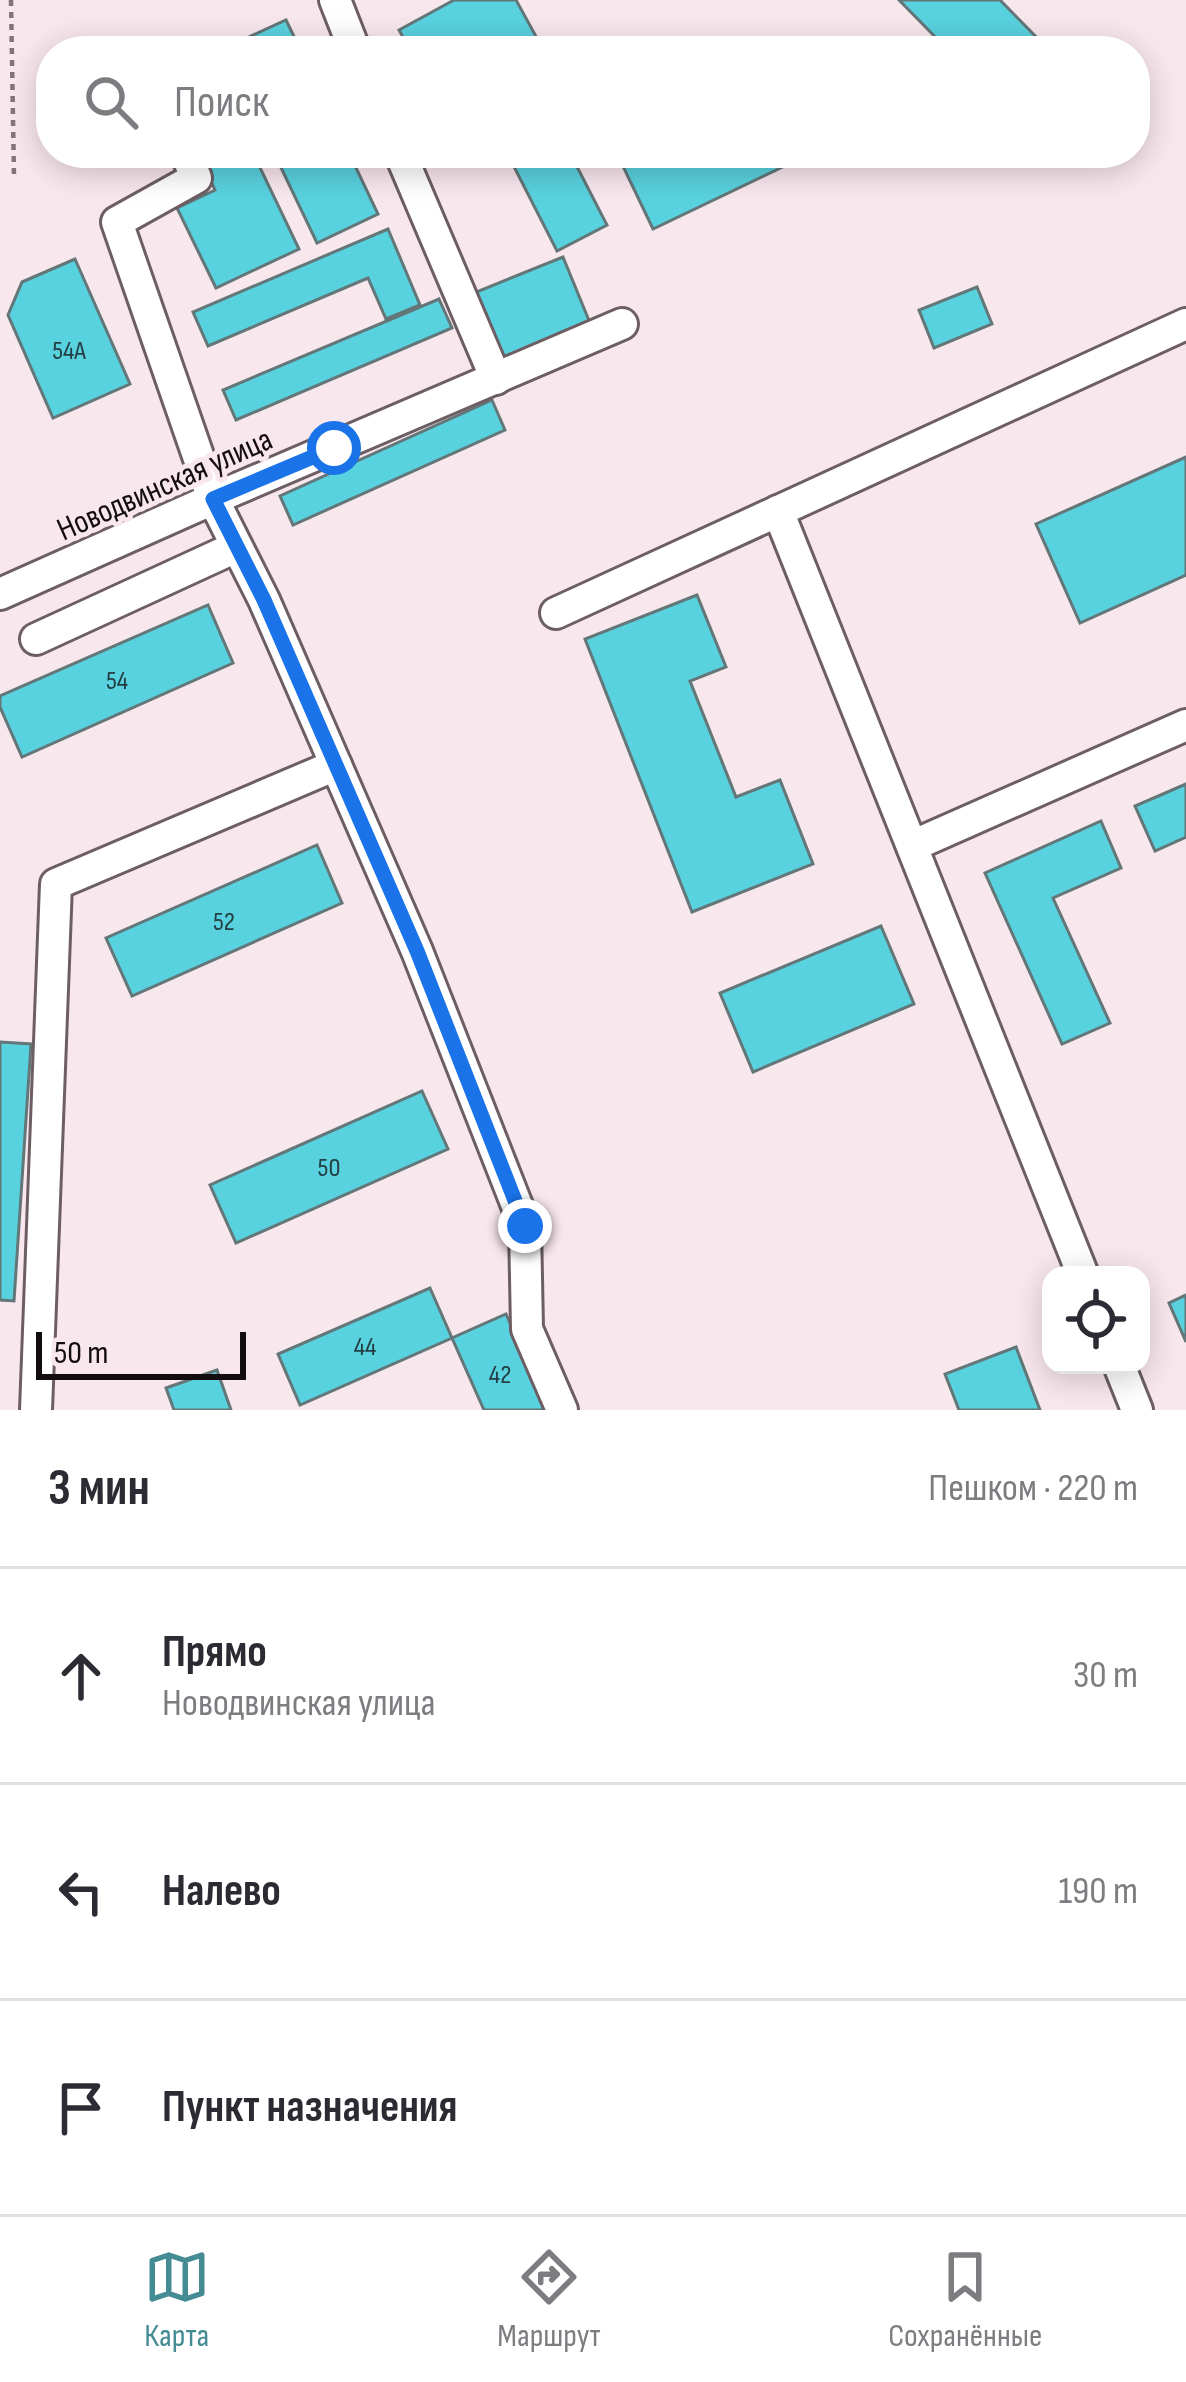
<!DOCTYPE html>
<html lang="ru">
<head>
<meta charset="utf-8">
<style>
  body { margin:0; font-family:"Sofia Sans Condensed",sans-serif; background:#f2f2f3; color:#2b2b33 }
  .controls { position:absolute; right:36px; bottom:36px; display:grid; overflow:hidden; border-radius:24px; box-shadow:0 6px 30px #0003 }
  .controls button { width:108px; height:108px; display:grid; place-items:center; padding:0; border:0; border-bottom:3px solid #e1e1e2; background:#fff; color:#2b2b33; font:60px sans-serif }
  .scale { position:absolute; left:36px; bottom:30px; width:210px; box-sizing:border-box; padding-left:12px; border:6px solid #130d10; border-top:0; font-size:33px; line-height:42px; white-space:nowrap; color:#130d10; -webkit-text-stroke:9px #f9e7ee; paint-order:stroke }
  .stop { position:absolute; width:36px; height:36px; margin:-27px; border:9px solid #1a73e8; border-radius:50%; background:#fff }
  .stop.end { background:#1a73e8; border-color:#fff; box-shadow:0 3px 12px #0008 }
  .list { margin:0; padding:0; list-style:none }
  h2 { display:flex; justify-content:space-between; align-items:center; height:156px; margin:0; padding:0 48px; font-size:51px }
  h2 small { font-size:39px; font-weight:400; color:#7c7c81 }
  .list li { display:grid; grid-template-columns:78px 1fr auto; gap:36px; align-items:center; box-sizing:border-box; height:216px; padding:0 48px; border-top:3px solid #e1e1e2 }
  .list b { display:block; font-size:45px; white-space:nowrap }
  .list p { margin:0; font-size:39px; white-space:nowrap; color:#7c7c81 }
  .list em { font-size:39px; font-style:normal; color:#7c7c81 }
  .icon { flex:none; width:66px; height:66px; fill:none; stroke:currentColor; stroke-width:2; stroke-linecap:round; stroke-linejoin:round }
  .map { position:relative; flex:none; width:1186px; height:1410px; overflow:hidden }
  .search { position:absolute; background:#fff; box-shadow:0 6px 30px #0003; left:36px; right:36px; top:36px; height:132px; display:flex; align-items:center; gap:30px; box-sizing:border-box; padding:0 42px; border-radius:48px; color:#7c7c81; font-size:45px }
  .sheet { height:804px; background:#fff }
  nav { display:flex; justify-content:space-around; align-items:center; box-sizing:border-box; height:168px; border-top:3px solid #e1e1e2; background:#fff; font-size:33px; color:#7c7c81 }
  nav a { display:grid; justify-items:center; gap:6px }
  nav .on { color:#448b93 }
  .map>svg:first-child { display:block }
  .building { fill:#59d2df; stroke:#637678; stroke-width:3 }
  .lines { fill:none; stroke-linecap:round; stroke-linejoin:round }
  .minor-casing { stroke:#6d5e64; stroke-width:36 }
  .path { stroke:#81757a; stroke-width:4.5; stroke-dasharray:6 6; stroke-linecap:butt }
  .minor { stroke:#fff; stroke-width:30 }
  .route { stroke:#1a73e8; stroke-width:15 }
  .labels { text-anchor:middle; stroke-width:10; stroke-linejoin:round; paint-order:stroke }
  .number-label { font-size:27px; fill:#243e44 }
  .street-label { font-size:33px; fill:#130d10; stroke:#f9e7ee }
</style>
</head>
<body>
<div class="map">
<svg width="1186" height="1410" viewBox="0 0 1186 1410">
  <rect width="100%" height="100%" fill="#f9e7ee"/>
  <g class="building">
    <polygon points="454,0 516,0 544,51 411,51 399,30"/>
    <polygon points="899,0 1000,0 1050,51 949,51"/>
    <polygon points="286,20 301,51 226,51 225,48"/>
    <polygon points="198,153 253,153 299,249 216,288 177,208 215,190"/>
    <polygon points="274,153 349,153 378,214 317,243"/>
    <polygon points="507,153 570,153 607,225 557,251"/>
    <polygon points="635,153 812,153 653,229 620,160"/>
    <polygon points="388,229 420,305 386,319 368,278 208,346 193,312"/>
    <polygon points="563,257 590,323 497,362 469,295"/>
    <polygon points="75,259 130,384 53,418 8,315 22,282"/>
    <polygon points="977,287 992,324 934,348 919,310"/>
    <polygon points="439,299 452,328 236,420 223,390"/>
    <polygon points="492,400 505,430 293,525 280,496"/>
    <polygon points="1186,457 1186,575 1080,623 1036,524"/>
    <polygon points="697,595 726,667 690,681 736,797 780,780 813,864 692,912 585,639"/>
    <polygon points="208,605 233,663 22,757 0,707 0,696"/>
    <polygon points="1186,784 1186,837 1155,851 1135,806"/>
    <polygon points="1101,821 1121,868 1053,898 1110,1023 1062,1044 985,873"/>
    <polygon points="317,845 342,903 132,996 106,938"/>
    <polygon points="881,926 914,1004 753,1072 720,993"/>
    <polygon points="0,1042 31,1044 14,1301 0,1300"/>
    <polygon points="422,1091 448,1149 236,1243 210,1185"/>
    <polygon points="430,1288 452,1338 300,1405 278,1354"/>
    <polygon points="1186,1295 1186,1342 1169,1303"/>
    <polygon points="506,1314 549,1410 484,1410 452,1338"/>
    <polygon points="1016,1347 1040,1410 959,1410 945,1374"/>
    <polygon points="217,1370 231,1410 174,1410 166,1388"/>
  </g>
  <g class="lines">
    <g class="minor-casing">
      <g id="minor">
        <polyline points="335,0 355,51"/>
        <polyline points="186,153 196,178 117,222 213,499 264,600 417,951 525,1226 527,1329 562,1410"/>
        <polyline points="400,153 496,379"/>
        <polyline points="778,511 1083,1275"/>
        <polyline points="0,594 213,499 622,324"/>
        <polyline points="556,613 1186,324"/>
        <polyline points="36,639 236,547"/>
        <polyline points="912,846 1186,725"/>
        <polyline points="1119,1365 1137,1410"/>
        <polyline points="36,1410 56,884 336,765"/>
      </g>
    </g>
    <polyline class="path" points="11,0 14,177"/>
    <use href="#minor" class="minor"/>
  </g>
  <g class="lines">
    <polyline class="route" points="334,448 213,499 264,600 417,951 525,1226"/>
  </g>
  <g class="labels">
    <g class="number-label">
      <text x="69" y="359">54А</text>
      <text x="117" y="689">54</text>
      <text x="224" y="930">52</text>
      <text x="329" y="1176">50</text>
      <text x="365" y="1355">44</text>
      <text x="500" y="1383">42</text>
    </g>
    <g class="street-label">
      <text transform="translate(164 483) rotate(-24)" y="12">Новодвинская улица</text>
    </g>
  </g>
</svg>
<div class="controls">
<button><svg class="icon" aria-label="locate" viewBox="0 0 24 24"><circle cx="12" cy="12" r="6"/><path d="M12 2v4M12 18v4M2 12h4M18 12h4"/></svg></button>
</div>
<div class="scale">50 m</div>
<div class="stop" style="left:334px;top:448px"></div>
<div class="stop end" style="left:525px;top:1226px"></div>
<div class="search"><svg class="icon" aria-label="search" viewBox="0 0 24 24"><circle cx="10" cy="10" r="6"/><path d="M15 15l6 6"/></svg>Поиск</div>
</div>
<section class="sheet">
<h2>3 мин<small>Пешком · 220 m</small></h2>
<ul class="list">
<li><svg class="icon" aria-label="ahead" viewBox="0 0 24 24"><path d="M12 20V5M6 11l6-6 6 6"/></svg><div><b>Прямо</b><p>Новодвинская улица</p></div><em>30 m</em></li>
<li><svg class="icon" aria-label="left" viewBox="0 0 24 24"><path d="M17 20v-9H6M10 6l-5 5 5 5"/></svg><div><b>Налево</b></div><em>190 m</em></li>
<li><svg class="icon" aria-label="arrive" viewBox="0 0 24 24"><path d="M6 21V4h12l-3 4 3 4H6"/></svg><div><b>Пункт назначения</b></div></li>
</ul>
</section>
<nav>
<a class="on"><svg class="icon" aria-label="map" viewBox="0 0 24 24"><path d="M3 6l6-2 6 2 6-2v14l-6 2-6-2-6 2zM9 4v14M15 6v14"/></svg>Карта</a>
<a><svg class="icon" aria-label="directions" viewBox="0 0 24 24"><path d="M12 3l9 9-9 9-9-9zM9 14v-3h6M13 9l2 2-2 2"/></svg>Маршрут</a>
<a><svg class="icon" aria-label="saved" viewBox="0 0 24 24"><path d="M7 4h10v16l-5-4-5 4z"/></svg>Сохранённые</a>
</nav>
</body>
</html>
